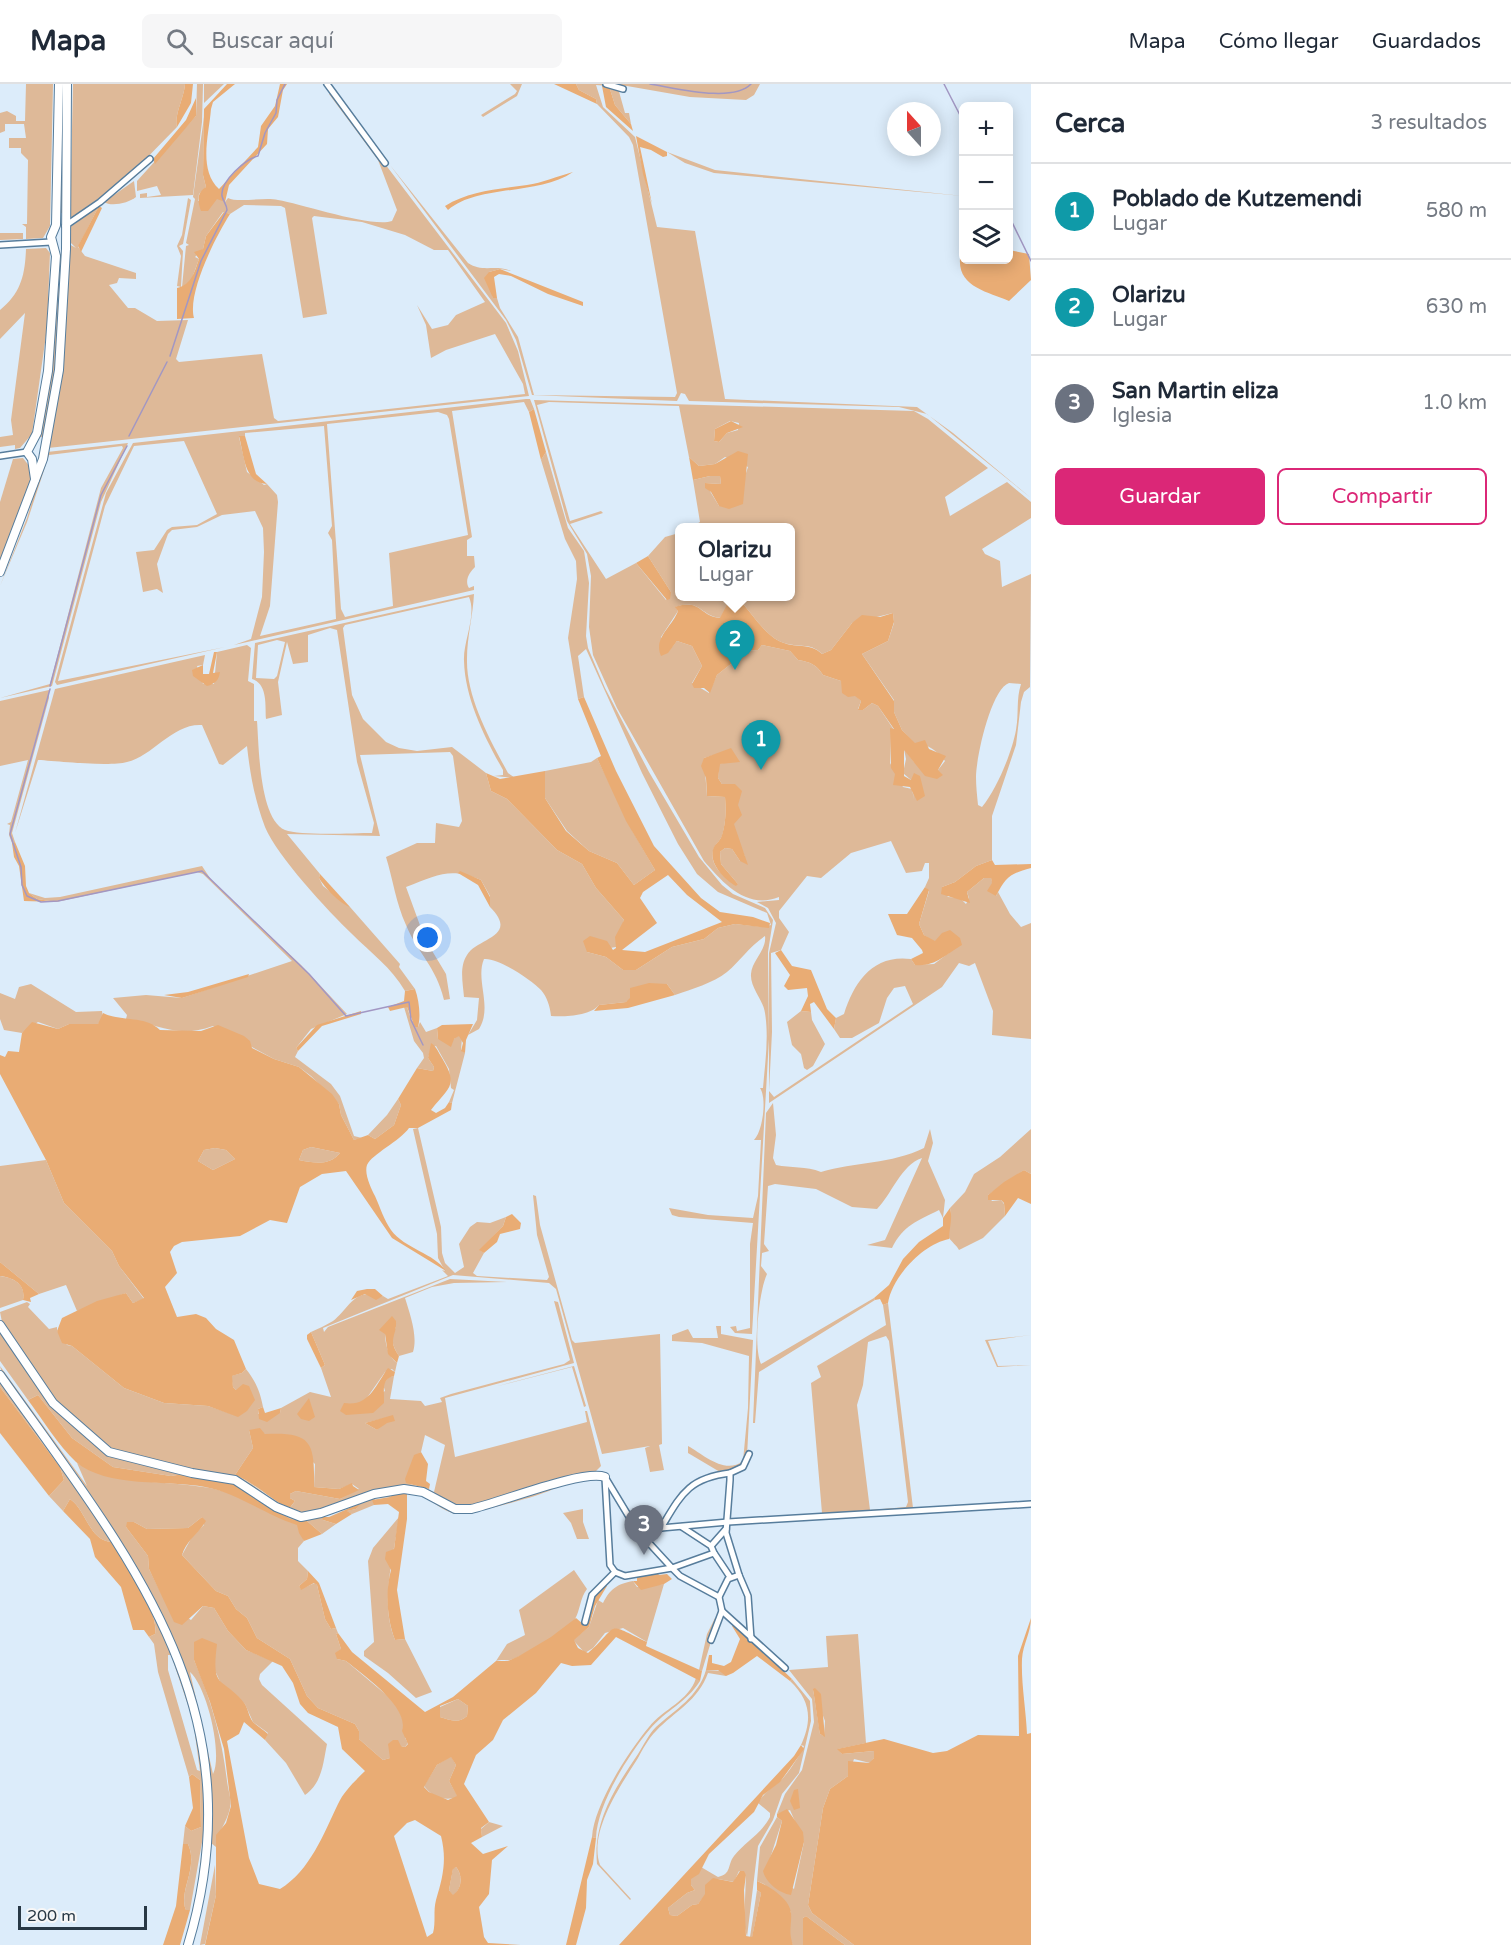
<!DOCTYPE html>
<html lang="es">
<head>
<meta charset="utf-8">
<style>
  body { margin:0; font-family:"Varela Round",sans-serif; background:#f6f6f7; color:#1f2937 }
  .controls { position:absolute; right:18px; top:18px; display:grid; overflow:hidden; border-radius:9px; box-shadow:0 3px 15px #0003 }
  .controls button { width:54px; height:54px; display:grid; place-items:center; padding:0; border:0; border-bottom:2px solid #e0e1e3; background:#fff; color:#1f2937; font:30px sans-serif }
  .compass { position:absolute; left:887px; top:18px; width:54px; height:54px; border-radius:50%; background:#fff; box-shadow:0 3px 15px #0003; rotate:339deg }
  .scale { position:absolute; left:18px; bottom:15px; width:129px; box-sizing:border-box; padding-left:6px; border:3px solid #283845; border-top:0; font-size:16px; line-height:21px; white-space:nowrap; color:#283845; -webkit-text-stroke:4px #f7f7f7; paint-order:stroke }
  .you { position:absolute; left:428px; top:854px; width:21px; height:21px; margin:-15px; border:4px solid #fff; border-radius:50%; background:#1a73e8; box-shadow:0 0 0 9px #1a73e833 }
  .badge { display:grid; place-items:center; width:39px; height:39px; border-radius:50%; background:#db2777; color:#fff; font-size:20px; font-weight:700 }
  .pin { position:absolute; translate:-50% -50px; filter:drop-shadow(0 2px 3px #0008) }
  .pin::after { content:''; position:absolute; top:32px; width:21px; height:18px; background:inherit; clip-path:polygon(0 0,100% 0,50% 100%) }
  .popup { position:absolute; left:675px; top:439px; width:120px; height:78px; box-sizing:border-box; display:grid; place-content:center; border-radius:9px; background:#fff; filter:drop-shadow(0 2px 4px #0005); font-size:20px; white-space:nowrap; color:#747a83 }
  .popup b { font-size:22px; color:#1f2937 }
  .popup::after { content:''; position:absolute; left:50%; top:100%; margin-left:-12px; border:12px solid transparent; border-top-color:#fff }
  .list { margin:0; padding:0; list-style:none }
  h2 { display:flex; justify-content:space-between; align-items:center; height:78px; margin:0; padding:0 24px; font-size:26px }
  h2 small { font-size:20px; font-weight:400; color:#747a83 }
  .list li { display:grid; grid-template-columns:39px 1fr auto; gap:18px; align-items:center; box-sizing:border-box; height:96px; padding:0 24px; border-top:2px solid #e0e1e3 }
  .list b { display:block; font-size:22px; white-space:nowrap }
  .list p { margin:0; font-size:20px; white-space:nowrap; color:#747a83 }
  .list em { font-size:20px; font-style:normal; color:#747a83 }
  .actions { display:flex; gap:12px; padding:18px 24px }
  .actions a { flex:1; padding:14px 0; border:2px solid #db2777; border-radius:9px; text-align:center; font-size:21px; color:#db2777 }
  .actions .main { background:#db2777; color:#fff }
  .icon { flex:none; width:33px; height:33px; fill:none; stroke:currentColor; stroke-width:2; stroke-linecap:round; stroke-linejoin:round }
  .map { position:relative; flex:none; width:1031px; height:1861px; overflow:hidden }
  header { display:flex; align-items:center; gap:36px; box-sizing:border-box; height:84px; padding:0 30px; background:#fff; border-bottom:2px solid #e0e1e3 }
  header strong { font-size:28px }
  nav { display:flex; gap:33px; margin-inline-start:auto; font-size:21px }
  .search { width:420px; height:54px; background:#f6f6f7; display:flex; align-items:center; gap:15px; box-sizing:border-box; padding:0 21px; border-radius:9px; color:#747a83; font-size:22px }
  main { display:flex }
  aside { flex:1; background:#fff }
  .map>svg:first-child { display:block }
  .green { fill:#deb998; fill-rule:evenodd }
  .forest { fill:#e9ac74; fill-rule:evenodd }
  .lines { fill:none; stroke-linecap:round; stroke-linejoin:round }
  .stream { stroke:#a297c3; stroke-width:1.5 }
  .street-casing { stroke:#577d9c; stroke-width:8 }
  .secondary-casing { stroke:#577d9c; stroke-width:10 }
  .street { stroke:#fff; stroke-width:5 }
  .secondary { stroke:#fff; stroke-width:8 }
</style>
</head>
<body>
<header>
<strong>Mapa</strong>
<div class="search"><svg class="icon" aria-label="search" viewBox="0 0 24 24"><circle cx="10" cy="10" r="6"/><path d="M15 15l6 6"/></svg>Buscar aquí</div>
<nav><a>Mapa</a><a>Cómo llegar</a><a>Guardados</a></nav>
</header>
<main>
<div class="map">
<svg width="1031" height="1861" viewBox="0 0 1031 1861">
  <rect width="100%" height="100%" fill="#dcecfa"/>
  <g class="green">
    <polygon points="26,0 53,0 50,142 43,154 26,155 26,143 22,140 27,140 28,76 21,69 21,64 9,64 9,54 26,54 24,40 5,40 5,47 0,49 0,29 7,27 16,32 16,37 25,37"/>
    <polygon points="60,0 66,0 64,129 58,129"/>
    <path d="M 73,0 L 185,0 C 184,14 174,31 177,43 L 131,90 L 70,136 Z"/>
    <polygon points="197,0 203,0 202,38 193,111 140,114 140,110 147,109 147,113 161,111 157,102 137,107 137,97 196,32"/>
    <polygon points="204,0 224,0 204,19"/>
    <polygon points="510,0 522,0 517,12 483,33 481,31 515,10 517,7"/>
    <path d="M 576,0 L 760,0 L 754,11 L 746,16 L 690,13 L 627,2 L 618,4 L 625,29 L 629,29 L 631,40 L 615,21 L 609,2 L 596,1 L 603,23 L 635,53 L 657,143 L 695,147 L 725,315 L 917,323 L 953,349 L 1031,414 L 927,330 L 899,323 L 689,317 L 685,310 L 681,309 L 677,317 L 532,311 L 516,256 L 506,236 L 390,81 L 468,179 C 483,189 495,180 511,187 L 500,185 L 489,188 L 493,214 L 497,214 L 500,224 L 518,253 L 534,311 L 675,313 L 677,309 L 633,61 L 629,53 L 597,20 L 596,15 L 579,6 Z"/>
    <path d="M 331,9 L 506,239 L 518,267 L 529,312 L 48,364 L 64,273 L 69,160 L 76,164 L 69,157 L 69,144 L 99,122 L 78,163 L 85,172 L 136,189 L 136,195 L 119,194 L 117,199 L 109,201 L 128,224 L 135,224 L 157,237 L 188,236 L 176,275 L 179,278 L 262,270 L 274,334 L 278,337 L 525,310 L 523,300 L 495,250 L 446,266 L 431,274 L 426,241 L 417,221 L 432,245 L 448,241 L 456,231 L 485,218 L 448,166 L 434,166 L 405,151 L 362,138 L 314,132 L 312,134 L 327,230 L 303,234 L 285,124 L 281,122 L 244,121 L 230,130 L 223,128 L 206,152 L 203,165 L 195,173 L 199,175 L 191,197 L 182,203 L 186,162 L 189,161 L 186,159 L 195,115 L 193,113 L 204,33 L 203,91 L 206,103 L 199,110 L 198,117 L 219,114 L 225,118 L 228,114 C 237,119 265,113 278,116 C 302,120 372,144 392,137 L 397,126 L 378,76 L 329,10 Z"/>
    <polygon points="667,68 715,86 963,112 714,89 685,79"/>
    <path d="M 134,97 L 136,113 C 129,119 111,123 104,118 Z"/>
    <polygon points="188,114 191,116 183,160 179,162 183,167 181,203 177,202 181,172 177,162 182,151"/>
    <polygon points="0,149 23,149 23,155 0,156"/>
    <path d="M 46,164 L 50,169 L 47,244 L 32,350 L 20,364 L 15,365 L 15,361 L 0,363 L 0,353 L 13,351 L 11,336 L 25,229 L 0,255 L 0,226 C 21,209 25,191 26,165 Z"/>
    <polygon points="57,170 63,170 57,280 44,354 39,352 54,253"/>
    <path d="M 526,315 L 530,315 L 534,325 L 529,328 L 524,318 L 452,327 L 472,453 L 467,456 L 467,472 L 474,472 L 475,483 C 470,488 464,496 469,504 L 474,502 L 474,506 L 234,561 L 251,555 L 262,513 L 264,468 L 263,444 L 255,427 L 222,431 L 197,443 L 172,446 L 168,450 L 157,480 L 163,509 L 157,505 L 143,508 L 136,468 L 154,466 L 167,446 L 172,443 L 197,441 L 217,430 L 184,357 L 134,362 L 105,422 L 58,597 L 225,563 L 57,601 L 55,598 L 106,409 L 133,359 ZM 438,328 L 447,331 L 449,335 L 468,451 L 389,469 L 393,522 L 345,533 L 341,525 L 327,340 ZM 324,342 L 332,442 L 328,449 L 332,456 L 336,535 L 260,552 L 270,522 L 278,418 L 277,411 L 267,400 L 264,401 L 247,388 L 239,353 L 245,352 L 245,349 Z"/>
    <path d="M 534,316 L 914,327 L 928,335 L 988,384 L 945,413 L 950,432 L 1007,398 L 1031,418 L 1031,434 L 982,465 L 985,470 L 1000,477 L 1002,503 L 1031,490 L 1030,603 L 1024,608 L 1021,618 L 1016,661 L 992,732 L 992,776 L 976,782 L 955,798 L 942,803 L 948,813 L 960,814 L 966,820 L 969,814 L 967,808 L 984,794 L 991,794 L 996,812 L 998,808 L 1010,830 L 1021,843 L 1031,839 L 1031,955 L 992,951 L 993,927 L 975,879 L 969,882 L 959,879 L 942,903 L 769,1019 L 769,869 L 776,839 L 768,824 L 757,818 L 779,816 L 779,813 C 747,826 723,799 704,777 L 617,624 L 593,571 L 589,543 L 591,492 L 587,470 L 567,437 ZM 549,318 L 679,322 L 689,373 L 699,382 L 715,380 L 725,373 L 748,383 L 743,398 L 744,410 L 719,422 L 705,399 L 721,400 L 720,392 L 710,392 L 693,396 L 700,438 L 691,443 L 790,444 L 790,512 L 680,512 L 679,449 L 665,453 L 648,472 L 671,508 L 666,516 L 636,479 L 606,495 L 570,440 L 603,429 L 601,427 L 570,437 L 537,321 ZM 730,337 L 739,339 L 738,346 L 727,349 L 719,358 L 714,357 L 715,345 ZM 740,516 C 752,530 763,548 779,557 C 795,565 810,557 822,570 L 831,566 L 852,539 L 893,529 L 894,539 L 888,557 L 862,570 L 894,616 L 894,628 L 902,646 L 915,660 C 925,658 939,668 945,677 L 938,686 L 914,678 L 904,665 L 906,675 L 903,689 L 911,696 L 914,715 L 912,705 L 903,703 L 890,679 L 891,647 L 894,646 L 878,622 L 872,619 L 863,626 L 858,625 L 861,617 L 841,597 L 823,591 C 816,580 810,578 798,576 L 790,567 L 762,561 L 758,566 L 741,567 L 736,572 L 736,576 L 717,591 L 709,609 L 692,599 L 702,582 L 692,562 L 677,557 L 668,568 L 661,553 L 678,527 L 676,523 C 700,514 700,532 721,534 ZM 1009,599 L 1021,600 C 1016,615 1019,630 1016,646 C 1012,668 997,705 982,723 L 978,721 C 977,711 976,702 976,693 C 976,674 991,605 1009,599 ZM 727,667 L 732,677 L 719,680 L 718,694 L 722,700 L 736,751 L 745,773 L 740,777 L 732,765 L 725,764 L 720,768 L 721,780 L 738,800 C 725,796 707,780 714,764 C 716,759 720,757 722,752 C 726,739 726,725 725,713 L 707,712 L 704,674 ZM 891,757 L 906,789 L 922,787 L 925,779 L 929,779 L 929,794 L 925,803 L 929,807 L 919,840 L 924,851 L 949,869 L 934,880 L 915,881 L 911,875 C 873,870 854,898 844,930 L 836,934 L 834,945 L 840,954 L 852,954 L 879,939 L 887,914 L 894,904 L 905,902 L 913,920 L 774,1013 L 769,1007 L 772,948 L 771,869 L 781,866 L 789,848 L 779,834 L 779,827 L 807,792 L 821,794 L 851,769 Z"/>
    <polygon points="128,359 101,418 52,602 0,614 50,600 101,404 123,364 122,362 49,371 27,438 0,502 27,434 47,368"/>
    <path d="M 546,368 L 568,444 L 584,467 L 589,499 L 586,552 L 588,564 L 605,604 L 649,688 L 699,773 L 722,801 L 733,810 L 765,824 L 773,836 L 768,868 L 769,955 L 752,1250 L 735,1249 L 730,1243 L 736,1242 L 737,1247 L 750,1244 L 750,1160 L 753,1139 L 679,1133 L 672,1131 L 669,1124 L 708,1131 L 753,1134 L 758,1112 L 761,1056 L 754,1056 C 763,1047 767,1014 760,1004 L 763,1004 C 765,980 769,953 765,929 C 763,915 750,904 751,890 C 752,876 767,866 765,852 C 749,863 740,877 727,888 C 713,899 692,905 675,911 L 667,900 L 626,918 L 599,921 C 590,932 565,933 551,932 C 550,922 547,913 541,906 C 532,896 497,873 484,875 C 475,896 493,923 479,945 L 468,951 L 477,936 L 479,914 L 464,913 C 463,900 459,883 467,871 C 477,854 520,853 490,823 L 490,812 L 481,796 C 450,783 438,791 406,803 L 425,855 L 446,890 L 450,915 L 444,916 C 436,882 418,870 406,841 C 396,819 393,796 386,773 L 417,759 L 435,759 L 436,739 L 459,743 L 462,737 L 453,672 L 450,668 L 360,671 L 380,752 L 287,750 L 320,790 L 319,794 L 323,802 L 350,823 L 400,880 L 399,883 L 415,905 L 405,907 C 392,884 370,868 352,850 C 328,827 277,772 265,743 C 255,717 250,690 247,662 L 223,681 L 219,680 L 202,641 C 173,639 153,672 127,678 C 109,683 58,677 38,676 L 15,749 L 55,605 L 205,571 L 203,581 L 197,582 L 203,600 L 214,600 L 217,568 L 247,561 L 251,564 L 248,597 L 254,600 L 254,637 L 257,637 C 259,662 259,735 285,746 C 300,752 353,749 372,749 L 374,739 L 357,678 L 337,546 L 330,544 L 308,551 L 308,578 L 293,580 L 287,558 L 278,598 L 282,631 L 266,635 C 265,622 268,600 252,595 L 255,559 L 474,510 C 473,531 467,553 467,575 C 466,613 490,656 508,689 L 515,694 L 494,692 L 503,691 L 503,686 C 485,654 465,615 464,577 C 463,557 477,532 469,513 L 345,541 L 343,544 L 352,611 L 363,635 L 386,658 L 399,664 L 417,667 L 452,663 L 486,689 L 491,707 L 507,715 L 557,766 L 582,780 L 596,804 L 624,836 L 616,863 L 587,868 L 606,873 L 623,886 L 636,886 L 672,863 L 704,855 L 718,844 L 735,840 L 764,843 L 771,841 L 767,829 L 718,808 L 697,790 L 678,760 L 642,689 L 586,565 L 578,572 L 584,613 L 578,615 L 568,554 L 577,495 L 576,477 L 565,455 L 541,376 ZM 277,556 L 285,558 L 277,592 L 274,595 L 256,594 L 258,561 Z"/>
    <polygon points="23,374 30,383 32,392 0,479 0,418 13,375"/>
    <polygon points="49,606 49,614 12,749 15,758 12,759 9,751 10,741 7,740 11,738 28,676 0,682 0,617"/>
    <polygon points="597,674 633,748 655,786 634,801 617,779 589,767 567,747 545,714 545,687 591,678"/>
    <path d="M 202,782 L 212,797 L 301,881 L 347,930 L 311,945 L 296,964 L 298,967 L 295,973 L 331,1000 L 340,1012 L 354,1052 L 362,1054 L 354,1056 L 341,1031 L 339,1020 L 311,992 L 299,983 L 274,975 L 213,942 C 177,955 159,940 126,935 L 127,931 L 113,914 L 146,911 L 182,914 L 292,877 L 203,790 L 197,788 L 56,818 L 37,815 L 29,809 L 45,814 L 60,813 Z"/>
    <polygon points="31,900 76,928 102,927 103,935 98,940 69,940 58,945 38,938 22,949 4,946 0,935 0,909 15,915 19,903"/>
    <polygon points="404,923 407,923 411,935 418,943 420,938 426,948 437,944 438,955 454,955 459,951 462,954 461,966 465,969 452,1019 449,1018 454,1006 451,1004 449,985 436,962 431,964 428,974 434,983 433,987 417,984 424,974 423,969 414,957"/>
    <polygon points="801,927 811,928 812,936 825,960 813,982 807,986 804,984 801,970 792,961 787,938"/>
    <polygon points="398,1015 401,1021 394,1041 375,1055 368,1051 387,1031"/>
    <path d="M 773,1019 L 776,1051 L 773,1074 L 776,1081 C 791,1084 806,1082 821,1088 C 854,1078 892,1080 924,1064 L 930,1045 L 933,1059 L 928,1077 L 945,1116 L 943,1134 L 939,1126 C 918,1137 903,1141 892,1164 L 867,1161 L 885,1156 L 922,1074 C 901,1081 892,1110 877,1125 L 852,1123 L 816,1105 L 775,1100 L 768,1102 L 764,1160 L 769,1167 L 762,1169 L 761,1182 L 767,1190 C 759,1207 753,1262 761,1280 L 874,1214 L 875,1216 L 759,1288 L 755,1339 L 753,1339 L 766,1029 Z"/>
    <path d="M 418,1044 L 441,1143 L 442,1169 L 445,1179 L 455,1189 L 464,1183 L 459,1160 L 470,1143 L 477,1138 L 490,1139 L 506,1133 L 503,1142 L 480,1166 L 484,1169 L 473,1189 L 477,1192 L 547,1196 L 549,1193 L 537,1151 L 533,1111 L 536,1112 L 540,1141 L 572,1256 L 575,1259 L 660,1250 L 662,1360 L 659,1361 L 664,1386 L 650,1388 L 645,1364 L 650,1362 L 602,1370 L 556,1205 L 549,1199 L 453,1191 L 323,1244 L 324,1248 L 328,1243 L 450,1195 L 507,1198 L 454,1199 L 432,1203 L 405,1214 C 410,1230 418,1252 413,1268 L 399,1272 C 392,1261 390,1254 396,1243 L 385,1250 C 385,1260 389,1274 397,1279 L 395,1288 L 392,1285 L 385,1288 L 364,1318 L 346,1331 L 385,1307 L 383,1300 L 389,1293 L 394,1292 L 390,1315 L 421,1317 L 425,1322 L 442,1318 L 440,1314 L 451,1310 L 564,1280 L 570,1276 L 554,1217 L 558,1218 L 574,1279 L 445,1314 L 455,1373 L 587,1338 L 585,1327 L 587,1327 L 601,1382 L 596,1387 L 485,1420 L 455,1424 L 407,1403 L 303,1430 L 280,1423 L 246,1399 L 107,1365 L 52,1315 L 4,1248 L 0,1228 L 27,1218 L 30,1220 L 28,1223 L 49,1245 L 57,1243 L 57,1247 L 67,1261 L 72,1262 L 124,1304 L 164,1319 L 208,1322 L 238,1332 L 236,1306 L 233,1303 L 231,1292 L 242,1289 L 246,1285 C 256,1298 260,1307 263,1323 L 258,1325 L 258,1330 L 280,1329 L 281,1324 L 310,1308 L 331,1313 L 321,1284 L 325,1281 L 311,1248 C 318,1245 326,1241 333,1237 C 346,1227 353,1209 370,1210 L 376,1215 L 383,1212 L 388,1215 L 448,1192 L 442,1186 L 445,1187 L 438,1174 L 437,1150 L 413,1045 ZM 393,1332 L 377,1346 L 365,1339 ZM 249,1346 L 265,1350 L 283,1350 L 315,1380 L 314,1403 L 339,1405 L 352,1400 L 359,1405 L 340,1415 L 296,1407 L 290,1410 L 290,1414 L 295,1417 L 290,1424 C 270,1417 255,1399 235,1391 L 253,1364 ZM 425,1351 L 445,1361 L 434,1408 L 410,1400 L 414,1372 L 421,1368 Z"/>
    <path d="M 1031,1045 L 1031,1090 L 1024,1086 L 988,1111 L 992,1117 L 1001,1116 L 1004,1120 L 1005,1132 L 983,1154 L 959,1166 C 957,1162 951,1157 949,1154 C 945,1145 953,1134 950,1124 L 965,1108 L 974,1090 L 1000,1073 Z"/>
    <path d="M 311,1063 L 340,1069 C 330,1082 313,1079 299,1076 L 303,1066 Z"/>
    <polygon points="215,1064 226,1066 235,1075 213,1086 198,1077 204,1066"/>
    <polygon points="46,1076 64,1119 112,1167 119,1182 144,1215 133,1219 126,1209 77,1227 66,1201 39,1210 0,1178 0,1082"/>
    <path d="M 0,1192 C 14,1194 26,1200 23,1216 L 0,1224 Z"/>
    <path d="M 888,1219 L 913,1424 L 1031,1418 L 761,1435 L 822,1429 L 811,1299 L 821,1293 L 817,1282 L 886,1241 L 883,1221 ZM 886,1252 L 889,1257 L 908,1418 L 906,1423 L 870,1426 L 857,1321 L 863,1301 L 868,1258 Z"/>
    <path d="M 716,1242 L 721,1242 L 721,1250 L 753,1256 L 747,1372 L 745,1380 L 733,1386 L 720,1388 L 688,1369 L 688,1362 C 704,1371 725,1391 743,1377 L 748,1324 L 749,1272 L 702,1259 L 672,1257 L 672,1251 L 688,1245 L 693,1254 L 718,1254 Z"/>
    <polygon points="0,1247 55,1323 101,1365 115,1372 189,1390 236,1398 276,1425 302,1434 314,1434 370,1413 398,1407 390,1413 375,1414 374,1421 352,1430 346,1427 356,1425 360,1419 323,1433 323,1436 336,1440 322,1450 307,1437 291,1435 267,1422 237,1400 183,1390 171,1392 113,1383 72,1354 38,1311 28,1316 0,1277"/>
    <polygon points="1031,1251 988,1257 998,1282 1031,1281 997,1283 985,1256"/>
    <path d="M 0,1282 L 87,1402 L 77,1379 C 123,1401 155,1396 203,1403 C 230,1406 276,1426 300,1442 L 304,1457 L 298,1464 L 298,1477 L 308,1487 L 307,1495 L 299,1502 L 301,1505 L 315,1499 L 317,1501 L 325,1535 L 331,1545 L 336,1544 L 338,1549 L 336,1550 L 341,1565 L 337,1575 L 346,1577 L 396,1619 L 405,1641 L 405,1654 L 408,1659 L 405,1663 L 401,1662 L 390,1669 L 390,1674 L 383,1676 L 359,1655 L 359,1647 L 355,1640 L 318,1624 L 307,1612 L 290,1575 L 257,1554 L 247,1534 L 236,1525 L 228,1512 L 216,1507 L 182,1471 L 193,1451 L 204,1441 L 202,1433 L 188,1444 L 147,1445 L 134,1438 L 126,1443 L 148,1472 L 149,1485 L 166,1519 L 191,1536 L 203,1522 L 214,1524 L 228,1547 L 246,1566 L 273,1577 L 260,1590 L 259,1595 L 262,1601 L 327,1660 C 323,1680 322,1699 305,1711 L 286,1679 L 265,1656 L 268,1649 L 253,1638 L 245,1620 L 222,1602 L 213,1582 L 215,1570 L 194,1576 C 211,1616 222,1654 227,1697 C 228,1706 232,1716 230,1724 C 227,1739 217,1748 216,1763 L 211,1759 C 217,1608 148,1490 63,1371 C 50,1353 3,1300 0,1282 ZM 190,1588 C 207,1603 223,1670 213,1690 Z"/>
    <polygon points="574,1282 586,1322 584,1323 572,1283 498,1302"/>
    <path d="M 0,1296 C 121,1468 262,1636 185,1861 L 198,1800 L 204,1747 L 190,1826 L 186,1826 C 178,1807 199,1784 188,1760 L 183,1760 L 185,1742 L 191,1747 L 201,1743 L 200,1696 L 192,1690 L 189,1693 L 158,1588 L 154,1560 L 149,1553 L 155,1550 C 160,1527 124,1476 111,1458 C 89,1456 86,1426 70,1415 L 63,1427 L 49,1412 L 64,1396 L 60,1383 L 0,1303 ZM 168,1571 L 171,1571 L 193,1636 L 200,1687 L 197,1686 L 168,1586 Z"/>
    <path d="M 558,1402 C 551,1410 467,1432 453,1429 C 442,1426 433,1418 425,1412 L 457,1427 Z"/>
    <polygon points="583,1425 583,1438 589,1455 577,1455 571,1439 563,1429"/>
    <path d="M 399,1433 C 394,1473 379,1517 395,1556 L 405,1555 L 432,1608 L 416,1614 L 388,1589 L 364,1572 L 364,1567 L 374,1558 L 368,1477 L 373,1464 Z"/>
    <path d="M 574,1486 L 587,1505 C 580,1514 580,1527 575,1535 C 567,1546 523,1573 510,1576 C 506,1577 501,1575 496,1577 L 507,1560 L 525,1551 L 519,1526 Z"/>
    <path d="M 633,1497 L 637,1503 L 664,1500 L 647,1558 L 623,1544 L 605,1549 L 593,1564 L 585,1569 L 573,1556 L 589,1543 L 598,1516 L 603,1519 C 610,1505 617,1500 633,1497 Z"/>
    <polygon points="715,1534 718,1535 702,1587 699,1586 707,1550"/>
    <path d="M 858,1550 L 866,1659 L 838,1665 L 842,1670 L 874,1667 L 874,1674 L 870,1679 L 854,1675 L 848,1692 L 830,1705 L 823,1724 L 808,1821 L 812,1829 L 854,1861 L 845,1861 L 806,1832 L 803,1834 L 803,1861 L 793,1861 L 789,1853 L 791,1828 L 764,1800 L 757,1797 L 760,1763 L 777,1733 L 782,1737 L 767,1784 L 794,1805 L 804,1758 L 790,1726 L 777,1730 L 785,1710 L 802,1686 L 814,1638 L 812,1615 L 789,1586 L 828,1583 L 826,1552 ZM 813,1605 L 825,1637 L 824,1652 L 820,1650 Z"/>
    <path d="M 706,1586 L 724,1587 L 726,1592 L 708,1589 C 698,1617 675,1627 656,1647 C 648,1655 643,1665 638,1674 C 621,1701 588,1748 600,1781 L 631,1815 L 630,1816 L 597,1780 C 593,1737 615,1704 638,1670 C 644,1661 648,1651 656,1643 C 676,1625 698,1613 706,1586 Z"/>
    <path d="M 696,1594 L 700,1597 C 687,1618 665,1627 650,1645 C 628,1671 597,1721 596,1754 L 592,1753 C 594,1721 628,1668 649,1643 C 663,1625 689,1617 696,1594 Z"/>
    <path d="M 792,1595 L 810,1617 L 811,1637 L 799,1689 L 782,1710 L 773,1736 L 758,1762 L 747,1853 L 744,1840 L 746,1791 L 739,1787 L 734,1798 L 718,1795 L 698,1820 L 692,1821 L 677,1832 L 670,1831 L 668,1824 L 687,1809 L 695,1806 L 691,1801 L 690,1795 L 701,1783 L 718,1793 C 732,1790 727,1781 734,1772 C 745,1758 762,1749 770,1733 L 770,1729 L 758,1719 C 764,1709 770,1705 779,1698 C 786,1693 800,1671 804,1662 L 801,1661 C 813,1635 810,1616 790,1597 Z"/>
    <path d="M 458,1615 L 468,1622 L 467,1632 C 458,1640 450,1636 440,1633 L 440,1623 Z"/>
    <path d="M 451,1672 L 456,1681 L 449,1697 L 458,1713 C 445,1717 433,1714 424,1702 L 437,1681 Z"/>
    <polygon points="489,1738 503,1742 482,1753 481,1745"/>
    <polygon points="215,1781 216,1811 205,1860 200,1861"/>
    <path d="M 456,1783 C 463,1791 462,1805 453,1812 L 449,1806 L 453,1784 Z"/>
    <polygon points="757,1806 761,1809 752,1854 750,1853"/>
  </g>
  <g class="forest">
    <path d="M 185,0 L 193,0 L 191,19 L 177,43 C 174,31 184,14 185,0 Z"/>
    <path d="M 227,0 L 235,0 L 213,18 L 211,25 C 209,51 198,85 219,105 L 258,63 L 261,42 L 275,22 L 280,0 L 287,0 L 283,6 L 278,33 L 268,45 L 267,60 L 229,101 L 225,118 L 217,115 L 208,127 L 201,127 C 198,118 196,109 206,103 L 203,91 L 204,25 Z"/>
    <polygon points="554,0 576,0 579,6 596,15 597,20"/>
    <polygon points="602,2 609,2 615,21 631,40 633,47 606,23"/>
    <polygon points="196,14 196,32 155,80 153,75 186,36"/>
    <polygon points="636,52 667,68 667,72 663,73 651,66 640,63 652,120 643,90"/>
    <path d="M 573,88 C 538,112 479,100 448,126 L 445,122 C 469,107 499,105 527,101 C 542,99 558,92 573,88 Z"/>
    <polygon points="99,122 102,124 81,168 78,162"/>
    <path d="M 224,128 L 230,130 C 216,152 187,209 194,234 L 177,235 L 177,204 C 192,200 194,189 199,175 L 194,168 L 203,165 L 206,152 Z"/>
    <path d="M 1009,166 L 1029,170 L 1031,196 L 1009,217 C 988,208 958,203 960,175 L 963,172 L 964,176 L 1008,176 Z"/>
    <polygon points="500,185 583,218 583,222 548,210 511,192 499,190 494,193 497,214 493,214 484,194 489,188"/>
    <polygon points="534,325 546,368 541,376 529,328"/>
    <polygon points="731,337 743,343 727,349 719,358 714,357 715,345"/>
    <path d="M 239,352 L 245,352 L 256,390 L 267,400 C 244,399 244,371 239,352 Z"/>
    <polygon points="738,367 748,370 743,420 729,425 719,422 711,408 705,404 705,399 721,400 720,392 710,392 693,396 689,373 699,382 715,380"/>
    <polygon points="648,472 671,508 670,515 667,516 636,479"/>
    <path d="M 730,515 L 740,516 C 752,530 763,548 779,557 C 795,565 810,558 822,570 L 831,566 L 852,539 L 862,531 L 880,533 L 893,529 L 894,538 L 888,557 L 862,570 L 894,617 L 894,628 L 902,646 L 915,659 L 925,656 L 929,665 L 946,672 L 938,686 L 943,691 L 937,695 L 925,692 L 904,666 L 904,692 L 911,696 L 914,689 L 920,692 L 925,712 L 917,717 L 910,703 L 893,701 L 895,690 L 891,684 L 890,644 L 894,645 L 878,622 L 872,619 L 863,626 L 858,626 L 861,617 L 855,612 L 848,613 L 842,609 L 841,597 L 823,591 C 816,580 810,578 798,576 L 790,567 L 762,561 L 758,566 L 741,567 L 736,572 L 736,576 L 717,591 L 710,609 L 704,604 L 694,604 L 692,600 L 702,582 L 692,562 L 677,557 L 668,569 L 661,572 C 653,554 672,543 678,527 L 675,523 C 701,514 699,532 720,534 Z"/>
    <path d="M 214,568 L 217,568 L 213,589 L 220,588 C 219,596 215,600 207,602 L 193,592 L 192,586 L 203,581 L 203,590 L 209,590 Z"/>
    <path d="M 584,613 L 616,687 L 654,762 L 701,814 L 720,828 L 753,833 L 770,839 L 769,844 L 735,840 L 718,844 L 704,855 L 672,863 L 636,886 L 623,886 L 606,873 L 587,868 L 583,857 L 590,852 L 607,857 L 613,866 L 616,864 L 615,853 L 624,836 L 596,804 L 582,780 L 557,766 L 507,715 L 491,707 L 486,689 L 500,695 L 545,687 L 545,714 L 566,747 L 589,767 L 617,779 L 634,801 L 655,786 L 626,737 L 597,674 L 601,672 L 578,615 ZM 668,791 L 687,811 L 722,838 L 645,868 L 622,866 L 657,839 L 640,814 L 643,808 Z"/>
    <path d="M 731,664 L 740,678 L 720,680 L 718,694 L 722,700 L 735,700 L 742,707 L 738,721 L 742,731 L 734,740 L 748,781 L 740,777 L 732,765 L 725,764 L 720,768 L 721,780 L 738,800 L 736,802 C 724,795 707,778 714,763 C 716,759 721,756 722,751 C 726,739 726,725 725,713 L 707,712 L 706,694 L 701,682 L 704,674 Z"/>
    <polygon points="15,758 25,782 26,802 29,809 37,815 56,818 24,817 19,782 14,773 12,759"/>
    <path d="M 992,776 L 995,781 L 1031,780 L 1031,784 C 1009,790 1006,793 996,812 L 987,807 L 992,799 L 991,794 L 984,794 L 967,808 L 970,819 L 941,810 L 942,803 L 955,798 L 976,782 Z"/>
    <polygon points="460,787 481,796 490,813 490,823 478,801 458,789"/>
    <path d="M 320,790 L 350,823 C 339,819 325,804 319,794 Z"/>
    <path d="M 925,803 L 929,806 L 919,840 L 924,851 L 935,857 L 942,849 L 950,846 L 960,854 L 962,861 C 945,871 935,883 915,881 L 911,875 L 923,869 L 922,866 L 912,854 L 897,851 L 888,830 L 907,830 Z"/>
    <polygon points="781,866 792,882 811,886 827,925 836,934 834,945 814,918 810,920 811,928 801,927 808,912 807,904 788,906 784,902 790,891 775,869"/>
    <polygon points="249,890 248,893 182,914 164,911 188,908"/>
    <polygon points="649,899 667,900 675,911 628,924 594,927 599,921 626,918 630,914 630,904"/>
    <path d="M 415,905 C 419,916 421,932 418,943 L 415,943 L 407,923 L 390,927 L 388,923 L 404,917 L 405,907 Z"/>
    <polygon points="361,927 361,930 322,942 298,967 296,964 317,941"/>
    <path d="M 103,929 C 121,938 145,931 160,946 L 201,947 L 218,941 L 244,952 L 250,957 L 252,964 L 274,975 L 299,983 L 332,1010 L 339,1020 L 341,1031 L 354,1056 L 368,1051 L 375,1055 L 394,1041 L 401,1021 L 398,1015 L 417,984 L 433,987 L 434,983 L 428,974 L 431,959 C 437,963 438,968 442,974 C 459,1002 449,1003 431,1026 L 436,1029 L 445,1024 L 449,1018 L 452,1019 L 451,1026 L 418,1044 L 409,1044 C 400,1057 372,1070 367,1081 C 364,1090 371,1104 375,1112 C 380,1123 384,1136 391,1146 C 405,1165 434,1169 446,1187 L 392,1154 L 346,1087 L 322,1090 L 300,1103 L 287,1139 L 270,1136 L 240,1152 L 182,1158 L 174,1162 L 170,1168 L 177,1189 L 165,1203 L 177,1233 L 196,1230 L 206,1234 L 216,1245 L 234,1256 L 246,1285 L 242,1289 L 232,1292 L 233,1303 L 236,1306 L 243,1300 L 249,1302 L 255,1316 L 247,1327 L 238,1333 L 208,1322 L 164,1319 L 124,1304 L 72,1262 L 62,1259 L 57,1247 L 62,1234 L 97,1217 L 126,1209 L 133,1219 L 144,1214 L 119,1182 L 112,1167 L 64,1119 L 46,1076 L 0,990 L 0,971 L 5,973 L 8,967 L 19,968 L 22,949 L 32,938 L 58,945 L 69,940 L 98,940 ZM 311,1063 L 340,1069 C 330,1082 313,1079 299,1076 L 303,1066 ZM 215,1064 L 226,1066 L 235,1075 L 213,1086 L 198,1077 L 204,1066 Z"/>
    <polygon points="473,940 466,956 465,969 461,967 463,959 459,952 454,955 451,963 438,955 437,944 442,941"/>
    <polygon points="1024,1086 1031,1090 1031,1120 1018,1114 1005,1132 1004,1119 1001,1116 988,1116 988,1111 1004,1098"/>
    <path d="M 950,1124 C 953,1135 949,1144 949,1155 C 923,1160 892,1193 888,1219 L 883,1221 L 880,1215 L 875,1216 L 874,1214 L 889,1201 L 903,1175 L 919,1158 L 943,1142 L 943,1134 Z"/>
    <polygon points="512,1130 521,1139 520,1145 500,1150 497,1158 484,1169 479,1166 503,1142 506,1133"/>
    <path d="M 0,1178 L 39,1210 L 30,1214 L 31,1218 L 23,1216 C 26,1200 14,1194 0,1192 Z"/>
    <polygon points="367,1205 375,1205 383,1212 376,1216 365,1210 351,1216 357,1207"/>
    <path d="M 392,1232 L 396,1237 C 397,1253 387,1254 399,1272 L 397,1279 L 388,1270 L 385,1250 L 379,1246 Z"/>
    <polygon points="311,1248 325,1281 321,1284 307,1255 307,1251"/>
    <path d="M 388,1284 L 395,1288 L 394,1292 C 380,1295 385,1308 384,1319 L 373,1329 L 346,1331 L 340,1327 L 344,1319 C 369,1323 375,1302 388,1284 Z"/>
    <polygon points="0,1303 60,1383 64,1396 49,1412 0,1349"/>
    <path d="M 38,1311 L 72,1354 L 113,1383 L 171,1392 L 183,1390 L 237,1400 L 267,1422 L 291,1435 L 307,1437 L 322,1450 L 304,1457 L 299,1449 L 297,1441 C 265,1431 238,1409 205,1403 C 169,1396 106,1404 76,1378 C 58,1361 43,1336 28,1316 Z"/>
    <polygon points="309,1314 315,1333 309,1337 301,1335 297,1330"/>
    <polygon points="263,1323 265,1329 281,1324 280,1329 267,1338 259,1335 258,1325"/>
    <polygon points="393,1331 395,1337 387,1339 377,1346 365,1339"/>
    <path d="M 260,1344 L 265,1350 C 311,1348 315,1357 314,1403 L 339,1405 L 352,1399 L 353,1402 L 359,1406 L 340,1415 L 296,1407 L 290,1410 L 290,1414 L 295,1417 L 289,1425 C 270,1415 255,1399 235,1391 L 253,1364 L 249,1346 Z"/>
    <polygon points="421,1368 428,1380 426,1397 430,1400 429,1405 406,1399 405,1395 414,1371"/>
    <path d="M 398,1407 L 407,1408 L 407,1435 L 397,1506 L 405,1555 L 395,1556 C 387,1536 385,1507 391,1486 L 385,1475 L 386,1468 L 394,1465 L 399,1428 L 388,1420 L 374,1421 L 372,1416 L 390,1413 Z"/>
    <path d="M 70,1415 C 86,1426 89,1456 111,1458 C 124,1476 160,1528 155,1550 L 149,1553 L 144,1546 L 133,1546 L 121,1503 L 95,1473 L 90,1455 L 63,1427 Z"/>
    <polygon points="361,1419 356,1425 347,1427 352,1430 336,1440 323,1436 322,1433 329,1433"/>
    <path d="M 202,1433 L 206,1437 C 199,1449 186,1457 182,1471 L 216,1507 L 228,1512 L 236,1525 L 247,1534 L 257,1554 L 290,1575 L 307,1612 L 318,1624 L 355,1640 L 359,1647 L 359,1655 L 383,1676 L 390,1674 L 388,1660 L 393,1656 L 398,1656 L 401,1662 L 405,1663 L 408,1660 L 402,1647 C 410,1623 363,1591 346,1577 L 337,1575 L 335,1569 L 341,1565 L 336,1550 L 338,1549 L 352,1568 L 425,1628 L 453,1613 L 496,1577 L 508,1577 L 519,1572 L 551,1553 L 576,1534 L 583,1540 L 590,1527 L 590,1513 L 605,1498 L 607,1502 L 595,1522 L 589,1543 L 574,1556 L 578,1564 L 588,1569 C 621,1540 603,1537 647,1558 L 646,1562 L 702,1587 L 700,1597 L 616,1553 L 591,1581 L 572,1582 L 561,1579 L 536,1609 L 503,1636 L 493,1656 L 476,1671 L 464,1700 L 489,1738 L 481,1744 L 482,1753 L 471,1759 L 483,1770 L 508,1762 L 492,1776 L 489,1810 L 479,1823 L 484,1853 L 488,1859 L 521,1861 L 205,1861 L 216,1811 L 216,1751 L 226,1739 L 231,1722 L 224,1665 L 210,1618 L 194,1576 L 194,1558 L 202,1554 L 217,1560 C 211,1608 222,1591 245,1620 C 248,1625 249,1633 253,1638 C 257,1642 263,1645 268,1650 L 265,1656 L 244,1638 L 239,1650 L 227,1657 L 249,1774 L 259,1800 L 280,1805 C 310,1787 324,1749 338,1720 C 344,1707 356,1696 365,1687 L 342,1665 L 338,1643 L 308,1629 L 300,1620 L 293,1599 L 282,1582 L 246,1566 L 228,1547 L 214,1524 L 203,1522 L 182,1541 L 174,1538 L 149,1485 L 148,1472 L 126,1443 L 127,1438 L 134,1438 L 147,1445 L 188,1444 ZM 458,1615 L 468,1622 L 467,1632 C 458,1640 450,1636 440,1633 L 440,1622 ZM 451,1673 L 456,1681 L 449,1697 L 457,1712 L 448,1716 L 429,1708 L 424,1703 L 437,1681 ZM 415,1736 L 441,1752 C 447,1776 443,1793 436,1816 C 433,1827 436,1838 433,1849 L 427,1853 L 394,1752 L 407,1739 ZM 456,1783 C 463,1791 462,1805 453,1811 L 449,1806 L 453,1785 Z"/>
    <polygon points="308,1487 319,1499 336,1544 331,1545 325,1535 317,1501 314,1499 301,1506 299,1502 307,1495"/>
    <polygon points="657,1488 659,1491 667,1490 672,1495 664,1500 641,1506 633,1497 637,1497 637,1492"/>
    <path d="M 1031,1534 C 1031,1548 1023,1560 1022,1575 C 1021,1600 1026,1625 1027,1650 L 1031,1649 L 1031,1861 L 854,1861 L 812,1829 L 808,1821 L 823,1724 L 830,1705 L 848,1692 L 848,1677 L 869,1679 L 874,1674 L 874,1667 L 842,1670 L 837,1665 L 884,1655 L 933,1669 L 947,1667 L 978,1651 L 1019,1652 L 1018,1572 Z"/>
    <polygon points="734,1540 792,1595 790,1597 757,1572 733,1589 726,1592 718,1586 706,1586 709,1571 712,1571 712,1579 724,1582 731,1578 740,1555 732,1542"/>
    <polygon points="815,1604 821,1610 825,1653 820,1650 819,1645 813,1605"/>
    <path d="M 801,1661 L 804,1665 L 780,1698 L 763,1711 L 754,1728 L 709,1770 L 699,1790 L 691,1795 L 691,1801 L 695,1806 L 687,1809 L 668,1824 L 670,1831 L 677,1832 L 692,1821 L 698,1820 L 705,1810 L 705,1801 L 713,1794 L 733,1798 L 740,1787 L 744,1787 L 746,1791 L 744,1806 L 746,1852 L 752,1853 L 761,1809 L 757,1806 L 757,1797 C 769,1802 790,1815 791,1829 C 792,1842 788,1847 793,1861 L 619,1861 L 794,1672 Z"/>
    <polygon points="192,1690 200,1696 201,1743 191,1747 185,1742 193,1724 189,1693"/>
    <polygon points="798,1705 800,1724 794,1726 790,1717 794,1706"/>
    <path d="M 787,1725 L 803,1748 L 804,1758 L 791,1811 C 779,1809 766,1799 763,1787 L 776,1761 L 782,1737 L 777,1733 L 777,1730 Z"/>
    <polygon points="592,1753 596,1754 593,1780 587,1796 586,1824 576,1861 566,1861"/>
    <path d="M 183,1760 L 188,1760 C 199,1784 178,1807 186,1826 L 190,1826 L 180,1861 L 163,1861 L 176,1822 Z"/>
    <polygon points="806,1832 845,1861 803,1861 803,1834"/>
  </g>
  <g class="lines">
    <g class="stream">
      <path d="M 650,0 C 676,4 733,19 751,0"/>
      <polyline points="944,0 964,39"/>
      <polyline points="1008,130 1031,177"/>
      <path d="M 170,272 L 201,177 L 227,126 C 227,121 223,117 222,112 C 220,97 246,75 258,72 L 265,49 L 276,29 L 277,16 L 285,0"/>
      <polyline points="129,352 167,278"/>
      <polyline points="50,602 101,411 127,362"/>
      <polyline points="50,605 10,750 21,783 22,801 27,812 41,818 58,817 202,787 309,890 346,932 409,918 411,936 423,961"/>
    </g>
    <g class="street-casing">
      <g id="street">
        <polyline points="327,0 385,79"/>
        <polyline points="606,0 623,5"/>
        <polyline points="65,142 100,118 150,75"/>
        <polyline points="0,161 51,158"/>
        <polyline points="0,372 27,368"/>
        <polyline points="749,1370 743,1383 730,1389 730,1396 726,1449 739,1491 728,1495 719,1513 722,1527 785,1584"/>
        <polyline points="605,1393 637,1446 672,1484 714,1469"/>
        <polyline points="682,1443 711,1462 714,1469 730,1493"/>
        <path d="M 661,1444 C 681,1411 688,1394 730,1389"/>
        <polyline points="642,1450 661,1444 728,1438 1031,1420"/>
        <polyline points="711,1462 726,1445"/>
        <polyline points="615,1488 625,1492 672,1484 680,1492 719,1513"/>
        <polyline points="739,1491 748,1512 751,1555"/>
        <polyline points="585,1538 592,1511 615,1488 610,1481 605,1394"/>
        <polyline points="711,1556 722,1527"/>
      </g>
    </g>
    <g class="secondary-casing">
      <g id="secondary">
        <polyline points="35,395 32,375 27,368 37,349 48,287 56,172 51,153 56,141 59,0"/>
        <polyline points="0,488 43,375 59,286 66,165 67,0"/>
        <path d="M 0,1241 L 53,1319 L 109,1368 L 192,1389 L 235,1396 L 276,1423 L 301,1433 L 321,1429 L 374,1410 L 404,1405 L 423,1408 L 455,1425 L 471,1425 C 499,1419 583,1385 605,1393"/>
        <path d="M 0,1291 C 129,1473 259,1623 188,1861"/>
      </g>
    </g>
    <use href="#street" class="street"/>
    <use href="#secondary" class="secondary"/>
  </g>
</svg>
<div class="controls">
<button>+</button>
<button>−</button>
<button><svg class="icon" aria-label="layers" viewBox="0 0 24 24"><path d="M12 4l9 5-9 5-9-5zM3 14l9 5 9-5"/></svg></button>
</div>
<svg class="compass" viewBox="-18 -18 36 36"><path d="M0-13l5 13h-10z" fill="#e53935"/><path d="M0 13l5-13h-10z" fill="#747a83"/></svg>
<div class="scale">200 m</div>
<div class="you"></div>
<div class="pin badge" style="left:761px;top:686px;background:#0f9aa8">1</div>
<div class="pin badge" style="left:735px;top:586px;background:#0f9aa8">2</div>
<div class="popup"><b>Olarizu</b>Lugar</div>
<div class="pin badge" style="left:644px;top:1471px;background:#6b7280">3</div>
</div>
<aside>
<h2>Cerca<small>3 resultados</small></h2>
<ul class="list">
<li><span class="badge" style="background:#0f9aa8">1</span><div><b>Poblado de Kutzemendi</b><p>Lugar</p></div><em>580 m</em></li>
<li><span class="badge" style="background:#0f9aa8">2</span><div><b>Olarizu</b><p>Lugar</p></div><em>630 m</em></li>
<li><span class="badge" style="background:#6b7280">3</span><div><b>San Martin eliza</b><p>Iglesia</p></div><em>1.0 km</em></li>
</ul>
<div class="actions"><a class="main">Guardar</a><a>Compartir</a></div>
</aside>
</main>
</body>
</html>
